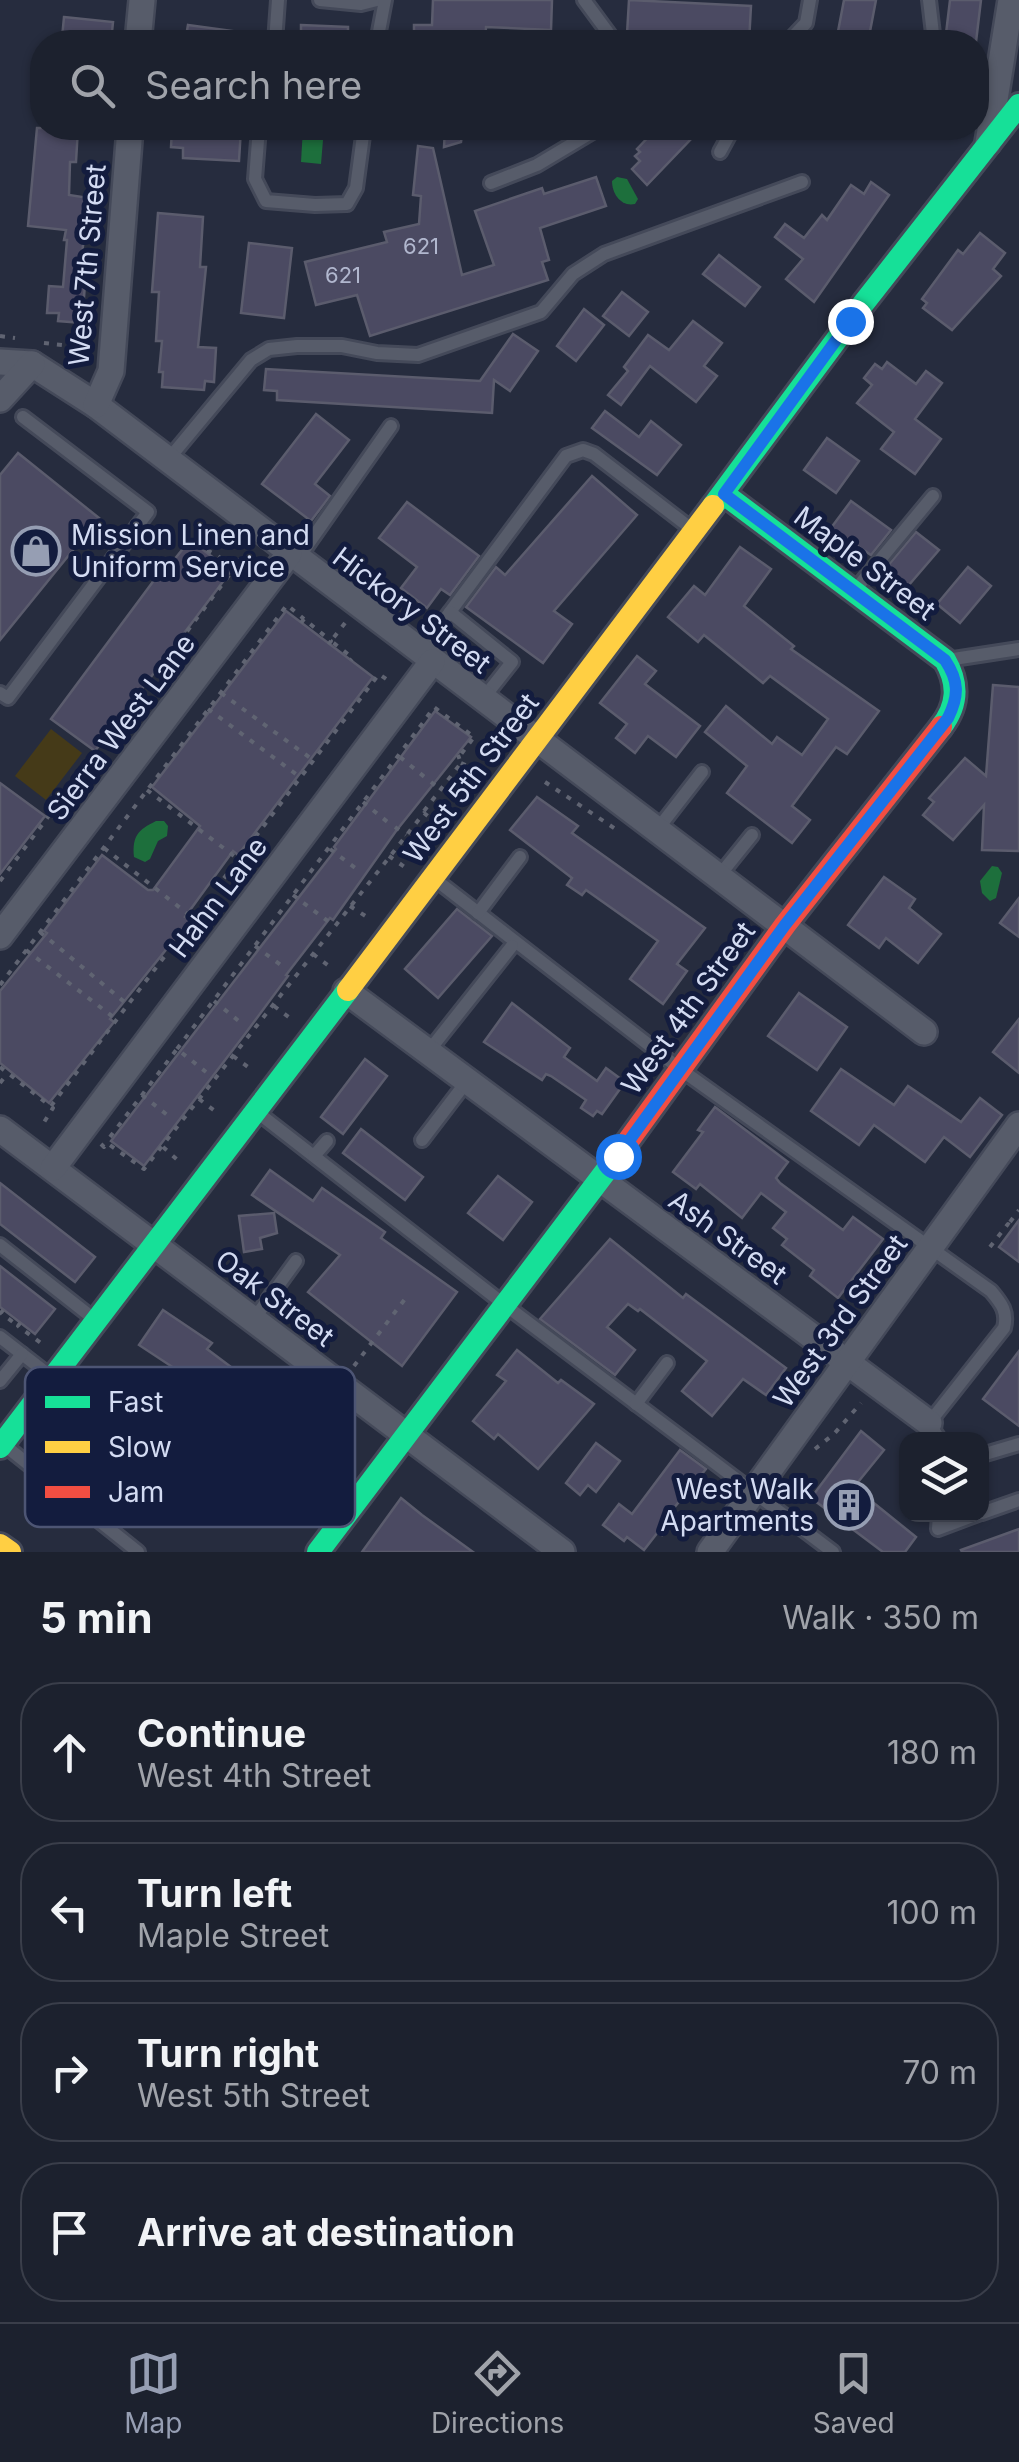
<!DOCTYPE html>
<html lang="en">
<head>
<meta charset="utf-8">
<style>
  body { margin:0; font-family:Inter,sans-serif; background:#252936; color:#f1f3f6 }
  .controls { position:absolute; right:30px; bottom:30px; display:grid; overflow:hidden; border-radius:20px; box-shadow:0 2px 8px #0004 }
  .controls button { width:90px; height:90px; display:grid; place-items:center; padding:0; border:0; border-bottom:2px solid #3a3e4a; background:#1c212e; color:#f1f3f6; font:50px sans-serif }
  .stop { position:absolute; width:30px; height:30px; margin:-22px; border:8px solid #1a73e8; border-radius:50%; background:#fff }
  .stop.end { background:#1a73e8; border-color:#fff; box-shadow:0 2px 10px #0008 }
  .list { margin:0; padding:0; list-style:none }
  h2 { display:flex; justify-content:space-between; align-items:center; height:130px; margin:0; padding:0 40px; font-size:42px }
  h2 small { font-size:32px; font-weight:400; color:#a0a3aa }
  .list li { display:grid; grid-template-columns:65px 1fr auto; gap:30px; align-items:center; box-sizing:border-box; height:140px; margin:0 20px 20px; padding:0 20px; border:2px solid #3a3e4a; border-radius:40px }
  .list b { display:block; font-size:38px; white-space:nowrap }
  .list p { margin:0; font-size:32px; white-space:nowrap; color:#a0a3aa }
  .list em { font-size:32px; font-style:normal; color:#a0a3aa }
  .icon { flex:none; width:55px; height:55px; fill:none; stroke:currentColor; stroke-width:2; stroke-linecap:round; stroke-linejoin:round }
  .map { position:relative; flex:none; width:1019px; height:1552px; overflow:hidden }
  .search { position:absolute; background:#1c212e; box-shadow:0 2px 8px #0004; left:30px; right:30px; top:30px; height:110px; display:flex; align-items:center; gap:25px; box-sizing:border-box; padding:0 35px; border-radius:40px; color:#a0a3aa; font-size:38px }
  .sheet { height:770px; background:#1c212e }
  nav { display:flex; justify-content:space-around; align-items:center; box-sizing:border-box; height:140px; border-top:2px solid #3a3e4a; background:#1c212e; font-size:28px; color:#a0a3aa }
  nav a { display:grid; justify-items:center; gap:5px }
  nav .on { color:#969eb3 }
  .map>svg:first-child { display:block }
  .green { fill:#453a18 }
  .water { fill:#1d6f3c }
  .building { fill:#4b4a62; stroke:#5b5c6d; stroke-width:2.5 }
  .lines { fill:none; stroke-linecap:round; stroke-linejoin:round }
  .lane-casing { stroke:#444959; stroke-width:18 }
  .street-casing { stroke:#444959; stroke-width:30 }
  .fast-casing { stroke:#444959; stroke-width:28 }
  .slow-casing { stroke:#444959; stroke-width:28 }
  .jam-casing { stroke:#444959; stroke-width:28 }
  .path { stroke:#606472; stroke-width:4; stroke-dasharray:5 8; stroke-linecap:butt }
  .lane { stroke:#575c6a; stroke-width:12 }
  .street { stroke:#575c6a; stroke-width:25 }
  .fast { stroke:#16e098; stroke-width:22 }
  .slow { stroke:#ffcf43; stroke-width:22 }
  .jam { stroke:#f24e42; stroke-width:22 }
  .route { stroke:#1a73e8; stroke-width:12 }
  .labels { text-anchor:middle; stroke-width:10; stroke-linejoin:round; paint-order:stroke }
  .number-label { font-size:22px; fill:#b1b7ce }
  .street-label { font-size:28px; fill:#d3dbf2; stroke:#131c3e }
  .poi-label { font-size:28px; fill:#d3dbf2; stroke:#131c3e; text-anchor:start }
  .key { fill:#131c3e; stroke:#4d5574; stroke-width:2.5 }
  .key-label { font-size:28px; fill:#d3dbf2 }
</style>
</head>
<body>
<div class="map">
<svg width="1019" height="1552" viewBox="0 0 1019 1552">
  <rect width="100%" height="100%" fill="#262c3e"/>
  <polygon class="green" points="51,729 82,753 46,800 15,776"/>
  <g class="water">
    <polygon points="303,128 324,128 321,164 301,162"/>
    <path d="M 617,177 L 627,179 L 638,199 L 635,204 C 621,207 612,194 612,181 Z"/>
    <path d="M 156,821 L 164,821 L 168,826 L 167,836 L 158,841 L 150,859 L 145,862 L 134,857 C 132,836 138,830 156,821 Z"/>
    <polygon points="992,866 998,867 1002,873 996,898 990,901 982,893 980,881"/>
  </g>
  <g class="building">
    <polygon points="433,0 552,0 551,30 486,27 485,42 414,42 414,25 432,25"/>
    <polygon points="629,0 751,6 749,42 627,34"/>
    <polygon points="844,0 876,0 868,42 836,42"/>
    <polygon points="950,0 981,0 976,42 945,42"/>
    <polygon points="64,17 113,22 111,42 73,42 73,39 62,38"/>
    <polygon points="188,25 240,32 239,42 185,42"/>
    <polygon points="301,25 348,27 348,42 301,42"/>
    <polygon points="37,128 78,128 76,162 70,162 69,195 89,198 80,270 86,271 82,323 58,321 59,313 47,313 49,286 63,287 67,240 64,240 66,230 28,226"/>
    <polygon points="172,128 241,128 239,161 183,158 183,148 171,147"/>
    <polygon points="445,128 463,128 461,142 444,147"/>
    <polygon points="657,128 679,128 691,139 647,185 632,169 640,161 635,156 640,152 637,149"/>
    <polygon points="418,146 433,148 462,275 494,265 475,211 542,188 544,194 596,177 606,206 540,228 549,260 542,262 548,280 370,336 357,295 316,305 305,262 387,242 384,232 419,224 421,196 413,195"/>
    <polygon points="871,182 889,195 814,302 786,279 803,259 775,237 785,224 804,238 822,215 827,220 851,185 864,194"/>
    <polygon points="158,213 203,217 200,267 206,267 198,347 216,348 214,382 205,381 204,390 162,387 163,372 159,372 162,341 156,341 159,292 152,292"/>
    <polygon points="980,233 1005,253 993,269 1001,276 952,330 923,308 927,303 922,299 958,250 963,254"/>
    <polygon points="249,243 292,248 284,318 241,313"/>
    <polygon points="719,255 760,287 745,306 703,274"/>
    <polygon points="622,292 648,312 629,336 603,316"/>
    <polygon points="584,309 604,325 576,361 557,346"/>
    <polygon points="693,321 722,343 704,366 717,376 696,402 650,366 621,405 608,395 628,371 624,367 648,335 669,350"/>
    <polygon points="513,334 538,351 510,391 494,380 492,413 277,400 277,391 264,390 266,369 480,381"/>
    <polygon points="887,362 916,384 926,371 942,383 915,419 941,439 915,474 881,449 894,432 857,403 872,385 864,378 875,364 882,369"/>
    <polygon points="605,411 639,437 651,421 681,445 657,475 592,428"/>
    <polygon points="316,414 349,440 315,484 330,496 311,521 262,484"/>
    <polygon points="827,438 859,461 836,493 804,470"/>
    <polygon points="18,453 99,518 0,640 0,475"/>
    <polygon points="592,476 637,515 554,611 572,624 543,663 466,607 496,567 505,575"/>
    <polygon points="851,501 891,530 871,555 831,528"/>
    <polygon points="407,502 479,556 450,595 441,589 427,608 401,588 417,567 379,538"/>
    <polygon points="916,532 939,550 908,586 886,568"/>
    <polygon points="190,540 231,571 95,751 51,719 155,579 157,581"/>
    <polygon points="740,547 771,569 744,606 794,646 791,649 879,711 847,754 836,747 792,806 810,820 792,843 727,793 747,766 705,732 726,706 772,744 777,737 802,755 828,719 770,676 763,683 704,635 698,642 668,617 694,586 705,595"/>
    <polygon points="968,567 991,586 960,623 937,604"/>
    <polygon points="286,611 373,677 238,855 233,851 185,917 190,920 110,1019 114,1022 49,1103 0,1063 0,991 47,933 44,931 102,855 148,890 153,890 200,826 152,787"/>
    <polygon points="637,656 656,671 645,684 700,726 676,757 648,736 635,753 616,738 627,724 600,703"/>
    <polygon points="993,685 1019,687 1019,851 982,850 984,805 953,840 923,815 934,802 929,798 965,758 986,776"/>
    <polygon points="435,711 471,737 396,831 333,920 330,918 286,975 288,976 245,1034 144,1166 111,1141 336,849 334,847"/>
    <polygon points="0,783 45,816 0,874"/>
    <polygon points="537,797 578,826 572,833 705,928 677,964 687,971 663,1004 630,979 658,941 586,890 582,895 567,885 572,878 510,830"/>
    <polygon points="884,877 915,899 909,908 941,934 918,963 886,938 879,948 848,925"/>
    <polygon points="1019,898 1019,937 1000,923"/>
    <polygon points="457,909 492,936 438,998 405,969"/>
    <polygon points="799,993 847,1027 817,1070 768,1036"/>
    <polygon points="512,1003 570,1048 564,1057 597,1081 606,1068 625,1082 602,1114 597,1111 593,1116 581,1108 586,1100 551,1076 546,1074 542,1080 484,1042"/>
    <polygon points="1019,1019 1019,1073 993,1052"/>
    <polygon points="365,1059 387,1076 343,1134 321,1117"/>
    <polygon points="841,1069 894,1105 908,1086 961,1122 980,1098 1002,1115 970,1157 944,1137 925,1162 874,1125 859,1145 811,1111"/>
    <polygon points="715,1107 788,1162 776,1178 780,1183 843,1230 853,1217 883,1239 838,1298 810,1276 814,1270 782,1245 787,1239 773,1228 786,1212 761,1193 742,1218 700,1184 696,1189 673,1172 703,1132 698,1130"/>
    <polygon points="361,1129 423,1177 405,1200 343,1153"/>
    <polygon points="270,1170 313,1201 322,1188 385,1232 381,1238 457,1292 402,1366 308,1292 340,1255 252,1195"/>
    <polygon points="498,1176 532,1202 503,1240 468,1213"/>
    <polygon points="0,1183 95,1257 75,1282 0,1224"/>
    <polygon points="274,1213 277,1233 260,1238 262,1249 244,1252 239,1216"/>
    <polygon points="1019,1220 1019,1262 999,1247"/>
    <polygon points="610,1239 683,1298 686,1294 786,1368 766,1395 743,1379 712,1416 682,1391 707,1361 640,1309 638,1311 628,1304 607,1327 635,1350 615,1375 540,1319"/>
    <polygon points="0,1266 55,1309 35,1334 0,1307"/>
    <polygon points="163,1310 212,1343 207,1349 247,1379 244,1383 284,1413 257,1448 209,1412 193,1433 150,1402 174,1368 139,1345"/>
    <polygon points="517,1350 558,1383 561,1380 594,1404 538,1469 498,1434 494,1439 473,1421 506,1381 497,1375"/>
    <polygon points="1019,1351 1019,1426 983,1399"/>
    <polygon points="861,1431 884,1450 854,1487 916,1537 905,1552 883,1552 811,1498"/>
    <polygon points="596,1443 620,1461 596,1492 588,1485 580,1495 566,1483"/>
    <polygon points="680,1450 706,1469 669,1514 674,1519 662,1535 658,1532 644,1550 627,1537 624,1541 603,1525 619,1504 632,1514"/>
    <polygon points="401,1498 422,1515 473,1552 362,1552"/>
    <polygon points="1019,1529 1019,1552 962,1552 961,1550"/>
  </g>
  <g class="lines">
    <g class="lane-casing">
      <g id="lane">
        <polyline points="320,0 361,4 377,0"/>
        <polyline points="584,0 615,42"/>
        <polyline points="929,0 934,42"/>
        <polyline points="275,42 278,0"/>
        <polyline points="377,42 385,0"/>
        <polyline points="788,42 806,23 810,0"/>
        <polyline points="259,128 255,179 266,201 315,205 347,204 356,188 364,128"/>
        <polyline points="720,152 733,128"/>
        <polyline points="491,183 537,165 599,128"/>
        <polyline points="167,461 251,360 269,349 297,346 342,346 377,353 418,355 541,312 573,274 604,254 802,182"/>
        <polyline points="297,560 391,426"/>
        <polyline points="855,590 933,496"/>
        <polyline points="450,612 566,456 583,450 594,454 693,530"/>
        <polyline points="419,653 450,612 512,662 482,700"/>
        <polyline points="947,660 1019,649"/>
        <polyline points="0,693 8,698 148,512 23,417"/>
        <polyline points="657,830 702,772"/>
        <polyline points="719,876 752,835"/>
        <path d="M 436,880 L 680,1069 L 991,1291 C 1002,1304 1008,1312 1004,1328 L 929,1423 L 940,1440"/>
        <polyline points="478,913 520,857"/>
        <polyline points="428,1052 512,946"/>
        <polyline points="257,1112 505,1305 833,1552"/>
        <polyline points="422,1140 467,1081"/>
        <polyline points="314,1156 327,1141"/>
        <polyline points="0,1245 94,1319"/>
        <polyline points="254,1319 296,1261"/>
        <polyline points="0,1337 49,1375"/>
        <polyline points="0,1381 22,1354"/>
        <polyline points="636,1404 667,1363"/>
        <polyline points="3,1444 138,1552"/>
        <polyline points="982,1455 1019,1444"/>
        <polyline points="982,1513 1019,1500"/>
        <polyline points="939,1514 938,1529 978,1514"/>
      </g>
    </g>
    <g class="street-casing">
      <g id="street">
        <polyline points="138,42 142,0"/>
        <polyline points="988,143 1011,0"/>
        <polyline points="0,362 32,364 96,405 924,1032"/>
        <polyline points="0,399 32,364"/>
        <polyline points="96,405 111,371 130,128"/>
        <polyline points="0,936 289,554"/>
        <polyline points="346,991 929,1423"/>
        <polyline points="0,1129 562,1552"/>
        <polyline points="53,1168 432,662"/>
        <polyline points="710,1552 1019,1125"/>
      </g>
    </g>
    <g class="fast-casing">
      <g id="fast">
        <path d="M 724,494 L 945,660 C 959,684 958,705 941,727"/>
        <polyline points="713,506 863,304 1019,105"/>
        <polyline points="0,1447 348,990"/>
        <polyline points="318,1552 618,1155"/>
      </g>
    </g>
    <g class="slow-casing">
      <g id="slow">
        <polyline points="348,990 713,506"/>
        <polyline points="0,1545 10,1552"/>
      </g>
    </g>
    <g class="jam-casing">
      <polyline id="jam" points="618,1155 785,925 941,727"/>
    </g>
    <g class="path">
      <polyline points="0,336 15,338"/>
      <polyline points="44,343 89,348"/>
      <polyline points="207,550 224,560 233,571"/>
      <polyline points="232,571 239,560 252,569"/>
      <polyline points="301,623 304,619 331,641 325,649"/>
      <polyline points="345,623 331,641 353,658 351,660"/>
      <polyline points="221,693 313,760"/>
      <polyline points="208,709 300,777"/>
      <polyline points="427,717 434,707 474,737 459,757"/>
      <polyline points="400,757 427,779"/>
      <polyline points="461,763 480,772"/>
      <polyline points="431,782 441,790"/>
      <polyline points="545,782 617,830"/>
      <polyline points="147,790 238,859"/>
      <polyline points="363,802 390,824"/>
      <polyline points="424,811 461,763 458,755"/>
      <polyline points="395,827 406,835"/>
      <polyline points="104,848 193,918"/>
      <polyline points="330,849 358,870"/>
      <polyline points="389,856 406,868"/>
      <polyline points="0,881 230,574"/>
      <polyline points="293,895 333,925"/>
      <polyline points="350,906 367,917"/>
      <polyline points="40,932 128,1005"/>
      <polyline points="255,946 282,966"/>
      <polyline points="26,950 117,1020"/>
      <polyline points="313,954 329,966"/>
      <polyline points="0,985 287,605 304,619"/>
      <polyline points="214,1001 240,1022"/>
      <polyline points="274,1006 290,1018"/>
      <polyline points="177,1049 425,720"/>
      <polyline points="233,1056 252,1070"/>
      <polyline points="0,1067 53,1108 41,1127"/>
      <polyline points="0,1083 8,1073"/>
      <polyline points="142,1095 171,1118"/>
      <polyline points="199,1099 219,1114"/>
      <polyline points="51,1106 379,674 389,681"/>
      <polyline points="110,1137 177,1049 206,1072"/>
      <polyline points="101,1144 104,1147 107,1143 144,1169 424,813 438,824"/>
      <polyline points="163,1147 182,1164"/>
      <polyline points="1010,1222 1019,1210"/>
      <polyline points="990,1247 1008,1224 1013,1228"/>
      <polyline points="3,1310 1,1313 18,1326"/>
      <polyline points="20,1323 18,1326 45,1346"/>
      <polyline points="354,1366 408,1295"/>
      <polyline points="815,1449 834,1434 861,1403"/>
    </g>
    <use href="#lane" class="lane"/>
    <use href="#street" class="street"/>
    <use href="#fast" class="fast"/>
    <use href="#slow" class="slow"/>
    <use href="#jam" class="jam"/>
  </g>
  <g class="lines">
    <path class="route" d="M 618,1156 L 785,925 L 948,718 C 959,696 959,681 945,660 L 724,494 L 850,321"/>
  </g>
  <defs>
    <g id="shop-ring" transform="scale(2.5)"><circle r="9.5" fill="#131c3e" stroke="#969eb3" stroke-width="1.5"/><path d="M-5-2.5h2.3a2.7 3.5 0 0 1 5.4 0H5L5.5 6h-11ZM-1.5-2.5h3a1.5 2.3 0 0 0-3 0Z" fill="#969eb3"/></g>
    <g id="building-ring" transform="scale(2.5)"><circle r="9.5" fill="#131c3e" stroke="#969eb3" stroke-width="1.5"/><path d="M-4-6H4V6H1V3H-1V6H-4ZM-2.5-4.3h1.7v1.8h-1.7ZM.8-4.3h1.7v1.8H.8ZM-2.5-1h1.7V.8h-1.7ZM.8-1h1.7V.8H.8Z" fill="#969eb3"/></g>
  </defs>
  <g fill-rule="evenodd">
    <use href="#shop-ring" x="36" y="551"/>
    <use href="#building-ring" x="849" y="1505"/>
  </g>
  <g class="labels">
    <g class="number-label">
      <text x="421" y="254">621</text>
      <text x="343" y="283">621</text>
    </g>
    <g class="street-label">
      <text transform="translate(87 265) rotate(-85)" y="10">West 7th Street</text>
      <text transform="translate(865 563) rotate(37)" y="10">Maple Street</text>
      <text transform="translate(412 610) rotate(37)" y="10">Hickory Street</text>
      <text transform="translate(121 727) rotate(-53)" y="10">Sierra West Lane</text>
      <text transform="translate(471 778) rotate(-53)" y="10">West 5th Street</text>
      <text transform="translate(218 897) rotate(-53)" y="10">Hahn Lane</text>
      <text transform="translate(688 1008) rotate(-54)" y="10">West 4th Street</text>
      <text transform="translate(728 1237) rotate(36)" y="10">Ash Street</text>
      <text transform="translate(275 1298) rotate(37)" y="10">Oak Street</text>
      <text transform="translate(840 1321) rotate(-54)" y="10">West 3rd Street</text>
    </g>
    <g class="poi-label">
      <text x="71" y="545">Mission Linen and<tspan x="71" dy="32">Uniform Service</tspan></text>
      <text x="814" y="1499" text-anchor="end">West Walk<tspan x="814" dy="32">Apartments</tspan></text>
    </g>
  </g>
  <rect x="25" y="1367" width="330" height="160" rx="15" class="key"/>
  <rect x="45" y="1396" width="45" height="12" fill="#16e098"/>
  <rect x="45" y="1441" width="45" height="12" fill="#ffcf43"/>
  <rect x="45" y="1486" width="45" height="12" fill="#f24e42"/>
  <g class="key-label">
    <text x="108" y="1412">Fast</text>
    <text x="108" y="1457">Slow</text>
    <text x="108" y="1502">Jam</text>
  </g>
</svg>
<div class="controls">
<button><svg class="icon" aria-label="layers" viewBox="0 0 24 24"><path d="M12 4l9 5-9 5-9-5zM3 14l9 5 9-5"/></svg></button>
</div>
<div class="stop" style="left:618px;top:1156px"></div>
<div class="stop end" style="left:850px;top:321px"></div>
<div class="search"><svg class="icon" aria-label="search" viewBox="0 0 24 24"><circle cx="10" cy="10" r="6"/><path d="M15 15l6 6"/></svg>Search here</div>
</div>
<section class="sheet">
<h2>5 min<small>Walk · 350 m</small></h2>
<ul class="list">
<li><svg class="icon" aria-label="ahead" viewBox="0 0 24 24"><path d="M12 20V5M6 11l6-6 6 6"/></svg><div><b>Continue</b><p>West 4th Street</p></div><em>180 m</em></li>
<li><svg class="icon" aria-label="left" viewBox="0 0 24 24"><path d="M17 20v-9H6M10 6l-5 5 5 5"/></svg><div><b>Turn left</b><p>Maple Street</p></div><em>100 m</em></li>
<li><svg class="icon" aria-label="right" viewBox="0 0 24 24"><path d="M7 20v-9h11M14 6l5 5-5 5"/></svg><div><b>Turn right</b><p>West 5th Street</p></div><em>70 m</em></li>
<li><svg class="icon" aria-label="arrive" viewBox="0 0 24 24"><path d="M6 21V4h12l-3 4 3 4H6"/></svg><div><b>Arrive at destination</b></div></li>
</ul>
</section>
<nav>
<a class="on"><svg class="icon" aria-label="map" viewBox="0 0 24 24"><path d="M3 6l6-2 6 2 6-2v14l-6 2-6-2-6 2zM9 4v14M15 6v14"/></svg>Map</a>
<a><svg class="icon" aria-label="directions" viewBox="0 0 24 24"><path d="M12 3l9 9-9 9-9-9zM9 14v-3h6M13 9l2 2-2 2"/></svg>Directions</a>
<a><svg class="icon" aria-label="saved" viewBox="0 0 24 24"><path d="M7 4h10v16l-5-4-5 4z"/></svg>Saved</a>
</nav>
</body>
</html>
